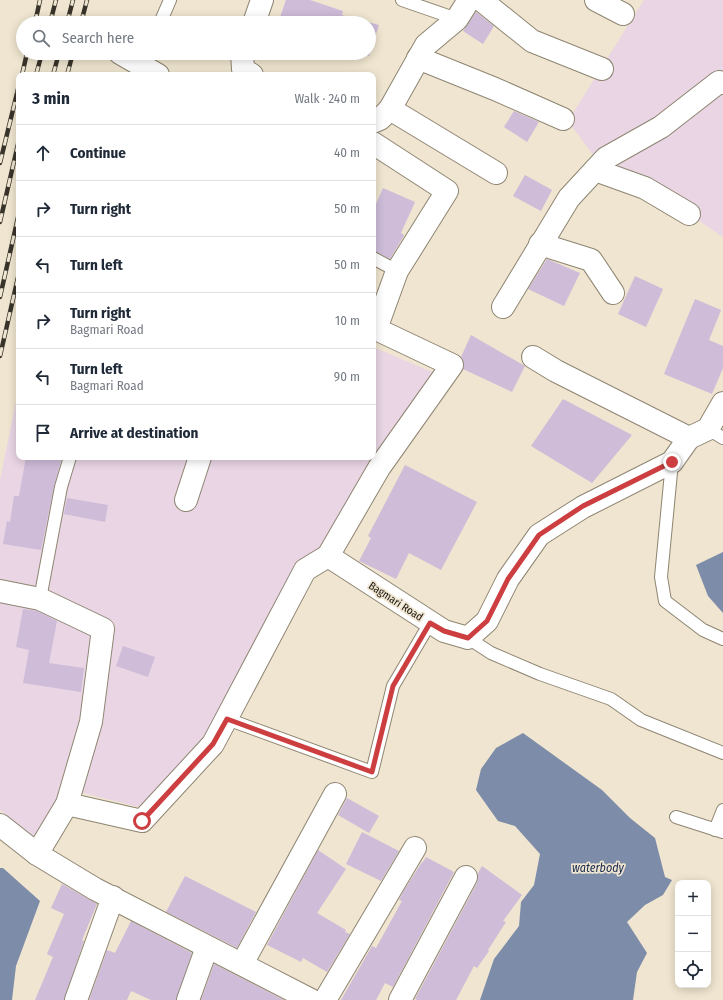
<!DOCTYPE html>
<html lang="en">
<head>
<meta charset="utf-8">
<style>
  body { margin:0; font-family:"Fira Sans Condensed",sans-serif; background:#f6f6f7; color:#1f2937 }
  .controls { position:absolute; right:12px; bottom:12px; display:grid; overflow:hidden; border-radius:8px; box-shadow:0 2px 10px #0003 }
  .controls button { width:36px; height:36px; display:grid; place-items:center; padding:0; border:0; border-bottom:1px solid #e0e1e3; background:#fff; color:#1f2937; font:20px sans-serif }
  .stop { position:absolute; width:12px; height:12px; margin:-9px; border:3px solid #cd3e40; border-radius:50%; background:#fff }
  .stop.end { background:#cd3e40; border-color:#fff; box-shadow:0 1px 4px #0008 }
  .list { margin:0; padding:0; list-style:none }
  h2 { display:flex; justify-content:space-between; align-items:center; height:52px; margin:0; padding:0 16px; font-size:17px }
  h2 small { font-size:13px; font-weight:400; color:#747a83 }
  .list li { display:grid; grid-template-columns:26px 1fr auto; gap:12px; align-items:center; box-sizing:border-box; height:56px; padding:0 16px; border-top:1px solid #e0e1e3 }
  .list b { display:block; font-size:15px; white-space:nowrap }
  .list p { margin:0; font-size:13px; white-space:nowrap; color:#747a83 }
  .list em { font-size:13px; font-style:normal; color:#747a83 }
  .icon { flex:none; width:22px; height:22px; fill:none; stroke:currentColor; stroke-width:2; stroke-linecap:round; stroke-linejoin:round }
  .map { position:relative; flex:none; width:723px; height:1000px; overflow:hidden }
  .search { position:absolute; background:#fff; box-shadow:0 2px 10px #0003; left:16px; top:16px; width:360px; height:44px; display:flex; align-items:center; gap:10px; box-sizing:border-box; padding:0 14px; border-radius:22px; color:#747a83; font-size:15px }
  .panel { position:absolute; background:#fff; box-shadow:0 2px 10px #0003; left:16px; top:72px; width:360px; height:388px; border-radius:8px }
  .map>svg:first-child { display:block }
  .industrial { fill:#e9d5e4 }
  .water { fill:#7d8ca8 }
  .building { fill:#cebcd9 }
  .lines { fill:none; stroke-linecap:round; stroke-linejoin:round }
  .service-casing { stroke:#8e8572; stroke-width:14 }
  .minor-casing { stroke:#8e8572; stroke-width:24 }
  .tertiary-casing { stroke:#8e8572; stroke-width:24 }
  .service { stroke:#fff; stroke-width:12 }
  .minor { stroke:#fff; stroke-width:22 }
  .tertiary { stroke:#fff; stroke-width:22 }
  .rail-casing { stroke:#39342b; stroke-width:4.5 }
  .rail { stroke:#efe5d0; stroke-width:3; stroke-dasharray:9; stroke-linecap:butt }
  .route { stroke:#cd3e40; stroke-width:5 }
  .labels { text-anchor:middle; stroke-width:3.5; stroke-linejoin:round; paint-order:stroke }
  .street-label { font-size:11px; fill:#17130c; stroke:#efe5d0 }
  .water-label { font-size:12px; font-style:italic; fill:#13274d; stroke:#efe5d0 }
</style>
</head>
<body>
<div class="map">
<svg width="723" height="1000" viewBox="0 0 723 1000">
  <rect width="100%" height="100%" fill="#efe5d0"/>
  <g class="industrial">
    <polygon points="644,0 723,0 723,73 654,121 593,155 568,121"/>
    <polygon points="720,88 723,96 723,237 689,214 604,168"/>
    <polygon points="373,347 437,374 206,738 139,807 83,793 52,806 35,842 0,810 0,480 19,387 19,457 373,457"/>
  </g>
  <g class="water">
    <polygon points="723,552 723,613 708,596 696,565"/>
    <polygon points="523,733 602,790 630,818 655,838 665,877 672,880 663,895 645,905 627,922 647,953 637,972 633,1000 480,1000 494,959 519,926 521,902 534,885 540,854 515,826 498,821 476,790 481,769 496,748"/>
    <polygon points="0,868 3,868 40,901 16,966 12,1000 0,1000"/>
  </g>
  <g class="building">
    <polygon points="286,0 310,0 343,11 342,15 379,25 369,56 362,53 369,53 369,23 278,23"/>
    <polygon points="476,12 494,26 483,44 463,31"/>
    <polygon points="514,111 539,122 527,142 504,127"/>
    <polygon points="525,175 552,190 541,211 513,196"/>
    <polygon points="383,188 415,202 401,233 404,235 403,237 390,259 373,251 373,211"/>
    <polygon points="547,259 580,273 564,306 528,289"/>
    <polygon points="635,276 663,289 646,327 618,314"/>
    <polygon points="695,299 721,310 709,340 723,346 723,368 712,394 664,374"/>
    <polygon points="471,335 525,366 512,392 463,369 464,365 461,357"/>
    <polygon points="563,399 632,435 592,483 531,446"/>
    <polygon points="26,457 62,457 54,486 41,550 3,544 7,521 10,522 14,496 19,496"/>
    <polygon points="405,465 477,502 441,570 409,553 396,579 359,561 371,538 368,536"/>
    <polygon points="67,498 108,505 105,522 64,514"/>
    <polygon points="23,609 37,611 57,621 49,663 84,668 81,692 23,683 29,650 16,647"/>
    <polygon points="123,646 155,657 148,677 116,666"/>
    <polygon points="347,798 379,816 369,833 338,815"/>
    <polygon points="362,832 399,851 381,881 346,864"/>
    <polygon points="318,850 346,869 317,913 346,930 345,932 350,934 327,972 303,958 301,962 267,945"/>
    <polygon points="426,857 454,872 393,987 385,983 376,1000 341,1000 372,946 376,948 402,901 399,900 403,892 422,862 423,862"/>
    <polygon points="482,866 522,895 503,921 506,922 488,950 489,951 477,968 474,966 456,1000 417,1000 415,999 477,883 478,873"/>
    <polygon points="185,876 256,912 237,948 166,912"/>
    <polygon points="62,884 97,904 82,940 84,941 64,1000 35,1000 53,957 47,954 64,914 51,908"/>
    <polygon points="131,921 192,953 176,1000 151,1000 131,991 127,1000 89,1000 107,950 115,953"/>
    <polygon points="214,964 284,1000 201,1000"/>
  </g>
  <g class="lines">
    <g class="service-casing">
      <g id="service">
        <polyline points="402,0 457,19"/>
        <polyline points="160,23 170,0"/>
        <polyline points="373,258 397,271"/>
        <polyline points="708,429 723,438"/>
        <polyline points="672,462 661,577 665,601 703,630 723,639"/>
        <polyline points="40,599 61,487 70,457"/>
        <polyline points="468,638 491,653 540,674 611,699 641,720 723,753"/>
        <polyline points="227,719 372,772 393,686 430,623"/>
        <polyline points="676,817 723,832"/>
        <polyline points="715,830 723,810"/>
      </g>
    </g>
    <g class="minor-casing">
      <g id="minor">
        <polyline points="481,0 532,41 602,69"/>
        <polyline points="596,0 623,14"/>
        <polyline points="254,23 262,0"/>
        <polyline points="120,53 158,75"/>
        <polyline points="242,53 243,69 252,75"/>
        <polyline points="418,58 495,89 563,119"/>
        <polyline points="390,109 496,173"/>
        <polyline points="373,122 380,119 390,109 426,45 457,19 469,0"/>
        <polyline points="595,170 645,188 689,214"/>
        <polyline points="540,244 591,260 613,293"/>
        <polyline points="503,307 569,198 606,158 661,127 719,82 723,83"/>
        <polyline points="533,357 556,371 689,438"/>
        <polyline points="186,500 200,457"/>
        <polyline points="328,556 444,631 468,638 487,621 508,579 539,535 583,507 672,462 689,438 708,429 723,403"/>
        <polyline points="0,591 40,599 103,629 91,722 67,804"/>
        <polyline points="37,854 67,804 142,821 213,744 305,570 328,556 379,468 452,365 376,329 397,271 447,191 373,143"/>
        <polyline points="242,964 335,794"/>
        <polyline points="76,1000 113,897"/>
        <polyline points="188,1000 207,947"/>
        <polyline points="325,1000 415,848"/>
        <polyline points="400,1000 466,877"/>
      </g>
    </g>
    <g class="tertiary-casing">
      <polyline id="tertiary" points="0,825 37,854 95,889 311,1000"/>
    </g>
    <use href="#service" class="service"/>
    <use href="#minor" class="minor"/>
    <use href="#tertiary" class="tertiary"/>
    <g class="rail-casing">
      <g id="rail">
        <polyline points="35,23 40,0"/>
        <polyline points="50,23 56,0"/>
        <polyline points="67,23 73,0"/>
        <polyline points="81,23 87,0"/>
        <polyline points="22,75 27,53"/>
        <polyline points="36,75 42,53"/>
        <polyline points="53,75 59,53"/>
        <polyline points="67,75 73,53"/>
        <polyline points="0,163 19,85"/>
        <polyline points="0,222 19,140"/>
        <polyline points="0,297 19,213"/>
        <polyline points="0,356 19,273"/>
      </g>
    </g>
    <use href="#rail" class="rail"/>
  </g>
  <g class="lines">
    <polyline class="route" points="142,821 213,744 227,719 372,772 393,686 430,623 444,631 468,638 487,621 508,579 539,535 583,506 672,462"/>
  </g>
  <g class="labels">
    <g class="street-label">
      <text transform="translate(396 601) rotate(33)" y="4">Bagmari Road</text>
    </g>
    <g class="water-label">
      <text x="598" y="872">waterbody</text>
    </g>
  </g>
</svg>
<div class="controls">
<button>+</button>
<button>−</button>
<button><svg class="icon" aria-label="locate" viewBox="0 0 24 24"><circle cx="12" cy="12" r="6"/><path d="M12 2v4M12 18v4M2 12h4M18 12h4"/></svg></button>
</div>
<div class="stop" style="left:142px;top:821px"></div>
<div class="stop end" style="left:672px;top:462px"></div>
<div class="search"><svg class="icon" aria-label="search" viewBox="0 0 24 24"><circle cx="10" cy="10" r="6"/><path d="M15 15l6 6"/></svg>Search here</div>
<section class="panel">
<h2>3 min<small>Walk · 240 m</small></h2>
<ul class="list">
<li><svg class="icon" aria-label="ahead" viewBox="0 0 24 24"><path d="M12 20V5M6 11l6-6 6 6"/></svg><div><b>Continue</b></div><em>40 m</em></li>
<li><svg class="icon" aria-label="right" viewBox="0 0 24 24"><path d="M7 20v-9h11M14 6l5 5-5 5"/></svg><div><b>Turn right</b></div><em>50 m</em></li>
<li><svg class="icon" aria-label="left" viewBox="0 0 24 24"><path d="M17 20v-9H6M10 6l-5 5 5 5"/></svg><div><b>Turn left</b></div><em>50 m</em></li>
<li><svg class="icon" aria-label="right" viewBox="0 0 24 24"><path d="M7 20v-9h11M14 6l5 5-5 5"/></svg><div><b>Turn right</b><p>Bagmari Road</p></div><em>10 m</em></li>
<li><svg class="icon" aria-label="left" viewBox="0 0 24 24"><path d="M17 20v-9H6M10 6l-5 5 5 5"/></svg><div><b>Turn left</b><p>Bagmari Road</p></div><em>90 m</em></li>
<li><svg class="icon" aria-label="arrive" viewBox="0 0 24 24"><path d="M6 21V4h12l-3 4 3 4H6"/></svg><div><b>Arrive at destination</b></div></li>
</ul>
</section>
</div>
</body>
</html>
